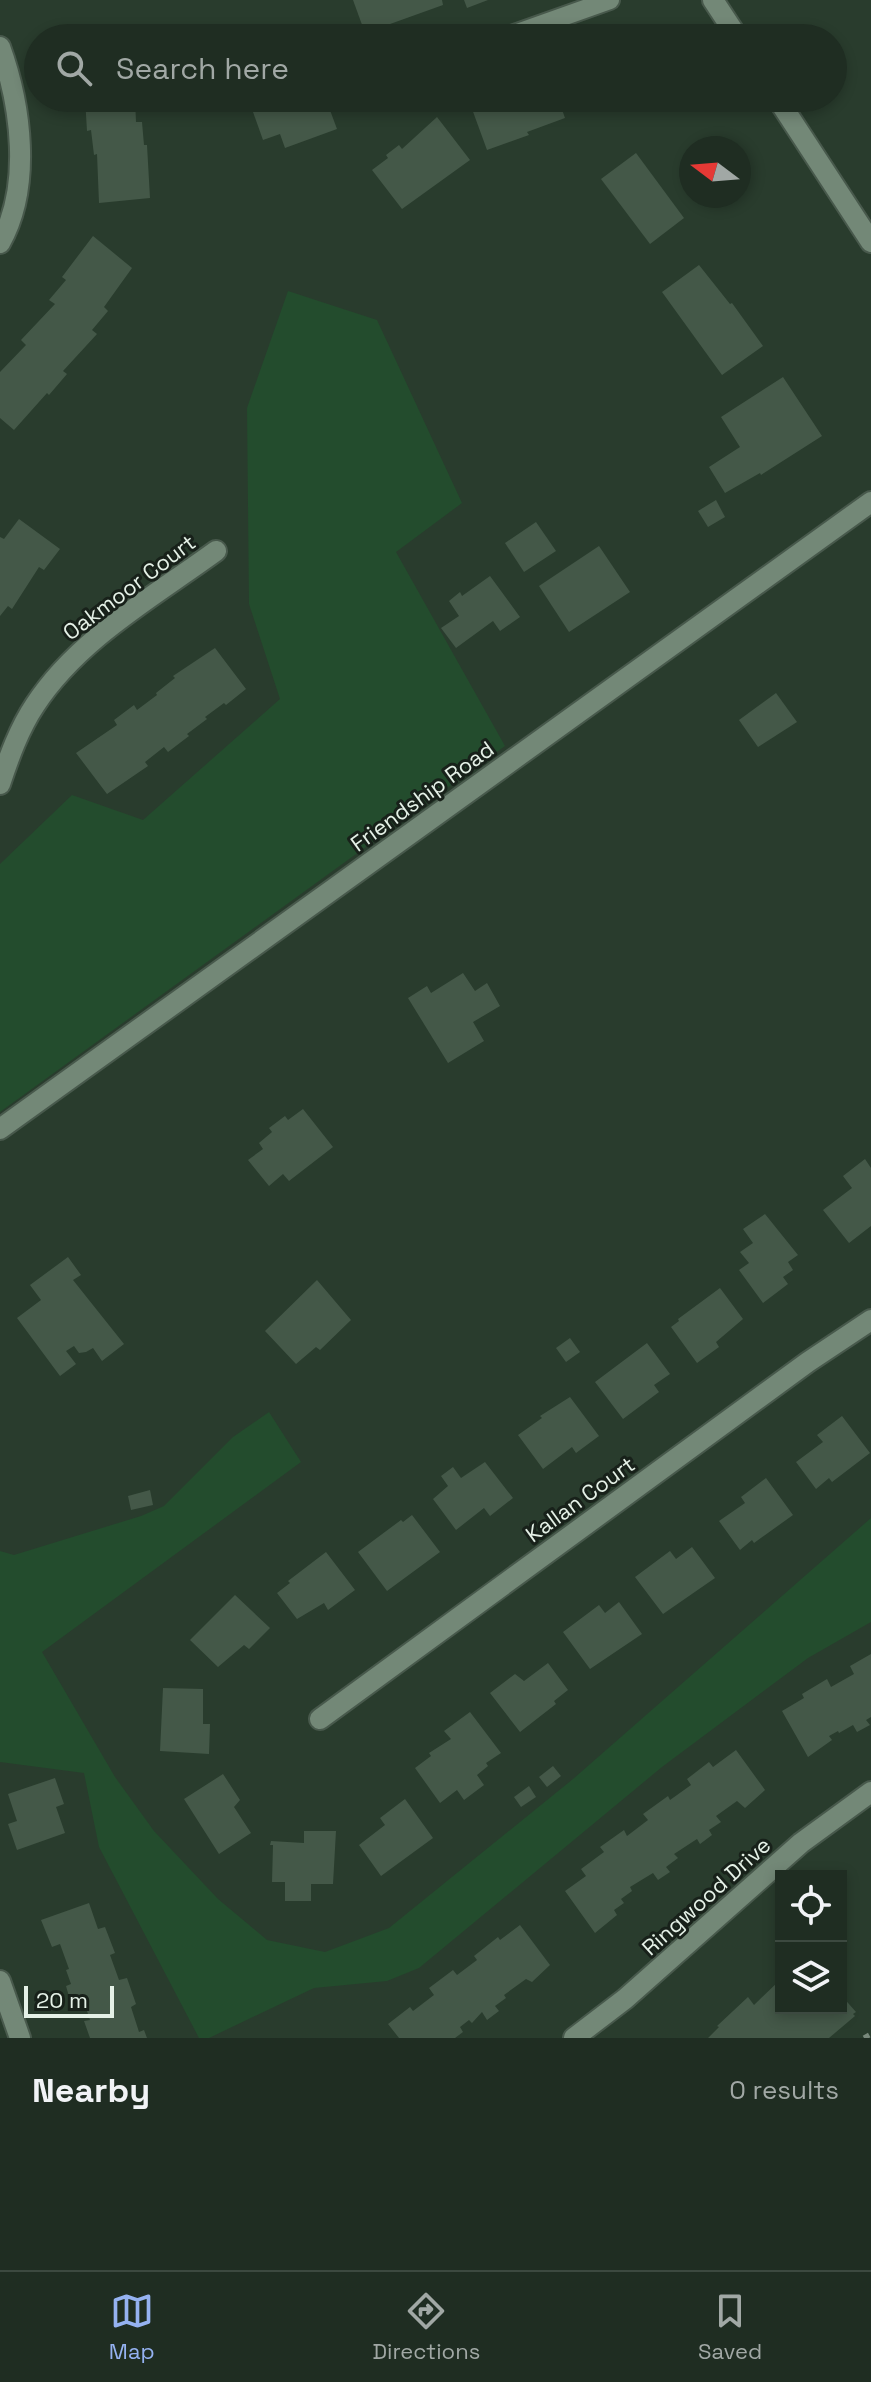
<!DOCTYPE html>
<html lang="en">
<head>
<meta charset="utf-8">
<style>
  body { margin:0; font-family:"Space Grotesk",sans-serif; background:#27352a; color:#f1f3f6 }
  .controls { position:absolute; right:24px; bottom:24px; display:grid; overflow:hidden; border-radius:0px; box-shadow:0 4px 12px #0003 }
  .controls button { width:72px; height:72px; display:grid; place-items:center; padding:0; border:0; border-bottom:2px solid #3c4940; background:#1f2d22; color:#f1f3f6; font:40px sans-serif }
  .compass { position:absolute; left:679px; top:136px; width:72px; height:72px; border-radius:50%; background:#1f2d22; box-shadow:0 4px 12px #0003; rotate:286deg }
  .scale { position:absolute; left:24px; bottom:20px; width:90px; box-sizing:border-box; padding-left:8px; border:4px solid #e5f1e7; border-top:0; font-size:22px; line-height:28px; white-space:nowrap; color:#e5f1e7; -webkit-text-stroke:6px #18211a; paint-order:stroke }
  .list { margin:0; padding:0; list-style:none }
  h2 { display:flex; justify-content:space-between; align-items:center; height:104px; margin:0; padding:0 32px; font-size:34px }
  h2 small { font-size:26px; font-weight:400; color:#a1a8a5 }
  .icon { flex:none; width:44px; height:44px; fill:none; stroke:currentColor; stroke-width:2; stroke-linecap:round; stroke-linejoin:round }
  .map { position:relative; flex:none; width:871px; height:2038px; overflow:hidden }
  .search { position:absolute; background:#1f2d22; box-shadow:0 4px 12px #0003; left:24px; right:24px; top:24px; height:88px; display:flex; align-items:center; gap:20px; box-sizing:border-box; padding:0 28px; border-radius:44px; color:#a1a8a5; font-size:30px }
  .sheet { height:232px; background:#1f2d22 }
  nav { display:flex; justify-content:space-around; align-items:center; box-sizing:border-box; height:112px; border-top:2px solid #3c4940; background:#1f2d22; font-size:22px; color:#a1a8a5 }
  nav a { display:grid; justify-items:center; gap:4px }
  nav .on { color:#95b2f1 }
  .map>svg:first-child { display:block }
  .green { fill:#234c2d }
  .building { fill:#445848 }
  .lines { fill:none; stroke-linecap:round; stroke-linejoin:round }
  .service-casing { stroke:#48594c; stroke-width:22 }
  .minor-casing { stroke:#48594c; stroke-width:24 }
  .tertiary-casing { stroke:#48594c; stroke-width:24 }
  .path { stroke:#79897c; stroke-width:5; stroke-dasharray:6 4; stroke-linecap:butt }
  .service { stroke:#738877; stroke-width:18 }
  .minor { stroke:#738877; stroke-width:20 }
  .tertiary { stroke:#738877; stroke-width:20 }
  .labels { text-anchor:middle; stroke-width:6; stroke-linejoin:round; paint-order:stroke }
  .street-label { font-size:22px; fill:#e5f1e7; stroke:#18211a }
</style>
</head>
<body>
<div class="map">
<svg width="871" height="2038" viewBox="0 0 871 2038">
  <rect width="100%" height="100%" fill="#293c2d"/>
  <g class="green">
    <polygon points="288,291 377,320 462,503 396,552 505,746 0,1112 0,864 72,795 143,820 280,699 249,604 247,408"/>
    <polygon points="269,1412 301,1462 42,1652 115,1777 154,1831 218,1899 267,1940 325,1952 389,1928 573,1779 871,1518 871,1622 808,1658 662,1767 419,1968 387,1981 314,1988 209,2038 199,2038 99,1847 84,1773 0,1762 0,1551 14,1555 141,1516 164,1506 233,1437"/>
  </g>
  <g class="building">
    <polygon points="353,0 442,0 443,5 365,33"/>
    <polygon points="464,0 488,0 467,8"/>
    <polygon points="120,25 122,38 71,38 70,30"/>
    <polygon points="85,98 135,98 136,122 142,122 144,145 147,145 150,198 99,203 97,154 94,155 91,130 87,131"/>
    <polygon points="270,98 330,98 331,100 327,102 337,129 285,148 280,134 263,140 253,112 273,104"/>
    <polygon points="468,98 558,98 565,118 527,132 529,135 487,150"/>
    <polygon points="437,117 470,160 402,209 372,170 388,158 386,155 399,145 402,149"/>
    <polygon points="636,153 684,218 650,244 601,179"/>
    <polygon points="93,236 132,268 104,307 108,311 92,330 97,334 63,371 67,374 49,395 47,393 14,430 0,418 0,372 26,345 21,340 55,304 49,300 66,280 62,277"/>
    <polygon points="699,265 730,304 732,303 763,346 722,375 662,292"/>
    <polygon points="783,377 822,436 761,475 760,473 725,493 709,467 740,447 721,417"/>
    <polygon points="716,500 725,517 708,527 698,511"/>
    <polygon points="19,519 60,549 44,570 39,567 12,609 8,606 0,616 0,537 4,539"/>
    <polygon points="536,522 556,551 524,572 505,543"/>
    <polygon points="599,546 630,592 569,632 539,586"/>
    <polygon points="490,576 520,617 500,631 493,621 456,648 441,628 459,616 449,601 460,592 462,596"/>
    <polygon points="215,648 246,689 226,705 224,703 205,717 207,719 187,734 189,736 168,752 164,747 145,762 148,766 107,794 76,753 117,725 114,720 134,705 137,710 157,695 156,693 175,678 173,676"/>
    <polygon points="776,693 797,722 758,747 739,720"/>
    <polygon points="463,973 475,991 487,983 500,1006 473,1022 484,1041 448,1063 408,998 427,986 431,993"/>
    <polygon points="303,1109 333,1147 289,1181 283,1174 269,1186 248,1160 263,1149 259,1143 272,1132 269,1128 285,1116 288,1120"/>
    <polygon points="865,1159 871,1168 871,1226 849,1243 823,1210 852,1188 843,1176"/>
    <polygon points="765,1214 798,1255 788,1262 793,1270 783,1277 788,1284 763,1303 739,1270 749,1263 740,1252 753,1243 743,1229"/>
    <polygon points="68,1257 81,1275 73,1280 124,1344 102,1361 93,1348 86,1352 79,1353 74,1346 66,1351 76,1364 60,1376 17,1318 41,1300 30,1285"/>
    <polygon points="317,1280 351,1320 320,1350 316,1347 296,1364 265,1331"/>
    <polygon points="720,1288 743,1319 716,1342 719,1347 697,1363 671,1327 679,1321 678,1319"/>
    <polygon points="570,1338 580,1352 566,1362 556,1348"/>
    <polygon points="647,1343 670,1374 654,1385 659,1392 623,1419 595,1382"/>
    <polygon points="570,1397 599,1436 576,1453 572,1447 543,1469 518,1435 542,1418 540,1416"/>
    <polygon points="842,1416 870,1453 832,1482 829,1478 816,1489 796,1462 823,1442 817,1435"/>
    <polygon points="485,1462 513,1498 490,1516 484,1508 456,1530 433,1499 448,1486 441,1476 453,1467 461,1478"/>
    <polygon points="766,1478 793,1515 754,1543 752,1540 740,1550 719,1521 745,1503 741,1497"/>
    <polygon points="150,1490 153,1505 131,1510 128,1496"/>
    <polygon points="412,1515 440,1552 387,1591 358,1552 401,1520 403,1522"/>
    <polygon points="692,1547 715,1578 663,1614 635,1577 670,1551 676,1559"/>
    <polygon points="326,1552 355,1590 328,1610 324,1603 297,1619 277,1593 290,1583 288,1581"/>
    <polygon points="235,1595 270,1628 249,1649 244,1645 218,1667 190,1640"/>
    <polygon points="619,1602 642,1634 590,1669 563,1632 599,1605 605,1613"/>
    <polygon points="871,1654 871,1717 866,1720 870,1725 857,1732 853,1725 839,1733 838,1731 829,1736 832,1740 808,1757 782,1711 804,1698 802,1694 827,1679 831,1687 854,1674 850,1666"/>
    <polygon points="548,1663 568,1690 554,1701 556,1704 520,1732 490,1693 515,1674 524,1681"/>
    <polygon points="163,1688 203,1689 203,1724 210,1724 209,1754 160,1751"/>
    <polygon points="470,1712 501,1753 486,1763 488,1766 477,1775 484,1785 464,1800 457,1790 440,1803 415,1768 431,1756 429,1753 451,1739 444,1731"/>
    <polygon points="736,1750 765,1790 745,1808 737,1801 716,1816 721,1822 709,1830 712,1835 700,1844 697,1839 674,1854 678,1858 666,1867 670,1872 658,1880 653,1873 630,1887 632,1891 621,1899 624,1903 614,1910 617,1915 595,1933 565,1891 586,1876 581,1869 604,1852 600,1847 624,1830 627,1836 648,1820 643,1814 668,1796 670,1800 691,1785 687,1779 709,1762 713,1767"/>
    <polygon points="553,1766 561,1776 547,1787 539,1777"/>
    <polygon points="223,1774 240,1800 234,1807 251,1833 219,1854 184,1799"/>
    <polygon points="55,1778 64,1804 56,1807 65,1833 17,1850 8,1824 17,1821 8,1794"/>
    <polygon points="529,1786 536,1797 521,1807 514,1797"/>
    <polygon points="405,1799 433,1838 381,1876 359,1845 385,1825 380,1818"/>
    <polygon points="304,1831 336,1831 333,1884 311,1884 311,1901 285,1901 285,1882 272,1882 273,1845 270,1845 271,1841 304,1843"/>
    <polygon points="89,1903 98,1929 105,1927 115,1953 110,1955 119,1980 127,1978 136,2004 131,2007 139,2032 144,2030 147,2038 90,2038 84,2021 90,2020 86,2008 83,2009 79,1997 70,2000 66,1986 71,1984 66,1970 69,1969 60,1944 52,1947 41,1920"/>
    <polygon points="520,1925 550,1965 532,1982 526,1979 504,1995 506,1998 495,2006 499,2011 487,2020 482,2012 472,2023 469,2020 460,2027 463,2032 455,2038 399,2038 388,2024 410,2007 413,2011 434,1995 429,1988 453,1970 457,1975 477,1960 474,1956 498,1937 500,1940"/>
    <polygon points="781,1979 781,2008 841,2008 841,1995 856,2012 853,2014 855,2016 829,2038 708,2038 719,2027 717,2026 748,1997 754,2005"/>
  </g>
  <g class="lines">
    <g class="service-casing">
      <polyline id="service" points="503,38 610,0"/>
    </g>
    <g class="minor-casing">
      <g id="minor">
        <path d="M 0,47 C 21,105 32,187 0,243"/>
        <path d="M 0,784 C 9,757 19,729 35,705 C 78,639 153,597 216,551"/>
        <polyline points="0,1129 871,502"/>
        <polyline points="320,1719 808,1362 871,1320"/>
        <polyline points="0,1981 20,2038"/>
        <polyline points="574,2038 625,1999 801,1843 871,1792"/>
      </g>
    </g>
    <g class="tertiary-casing">
      <g id="tertiary">
        <polyline points="713,0 738,38"/>
        <polyline points="777,98 871,242"/>
      </g>
    </g>
    <polyline class="path" points="864,2038 871,2034"/>
    <use href="#service" class="service"/>
    <use href="#minor" class="minor"/>
    <use href="#tertiary" class="tertiary"/>
  </g>
  <g class="labels">
    <g class="street-label">
      <text transform="translate(129 587) rotate(-37)" y="8">Oakmoor Court</text>
      <text transform="translate(422 796) rotate(-36)" y="8">Friendship Road</text>
      <text transform="translate(580 1499) rotate(-36)" y="8">Kallan Court</text>
      <text transform="translate(706 1896) rotate(-42)" y="8">Ringwood Drive</text>
    </g>
  </g>
</svg>
<div class="controls">
<button><svg class="icon" aria-label="locate" viewBox="0 0 24 24"><circle cx="12" cy="12" r="6"/><path d="M12 2v4M12 18v4M2 12h4M18 12h4"/></svg></button>
<button><svg class="icon" aria-label="layers" viewBox="0 0 24 24"><path d="M12 4l9 5-9 5-9-5zM3 14l9 5 9-5"/></svg></button>
</div>
<svg class="compass" viewBox="-18 -18 36 36"><path d="M0-13l5 13h-10z" fill="#e53935"/><path d="M0 13l5-13h-10z" fill="#a1a8a5"/></svg>
<div class="scale">20 m</div>
<div class="search"><svg class="icon" aria-label="search" viewBox="0 0 24 24"><circle cx="10" cy="10" r="6"/><path d="M15 15l6 6"/></svg>Search here</div>
</div>
<section class="sheet">
<h2>Nearby<small>0 results</small></h2>
<ul class="list">
</ul>
</section>
<nav>
<a class="on"><svg class="icon" aria-label="map" viewBox="0 0 24 24"><path d="M3 6l6-2 6 2 6-2v14l-6 2-6-2-6 2zM9 4v14M15 6v14"/></svg>Map</a>
<a><svg class="icon" aria-label="directions" viewBox="0 0 24 24"><path d="M12 3l9 9-9 9-9-9zM9 14v-3h6M13 9l2 2-2 2"/></svg>Directions</a>
<a><svg class="icon" aria-label="saved" viewBox="0 0 24 24"><path d="M7 4h10v16l-5-4-5 4z"/></svg>Saved</a>
</nav>
</body>
</html>
